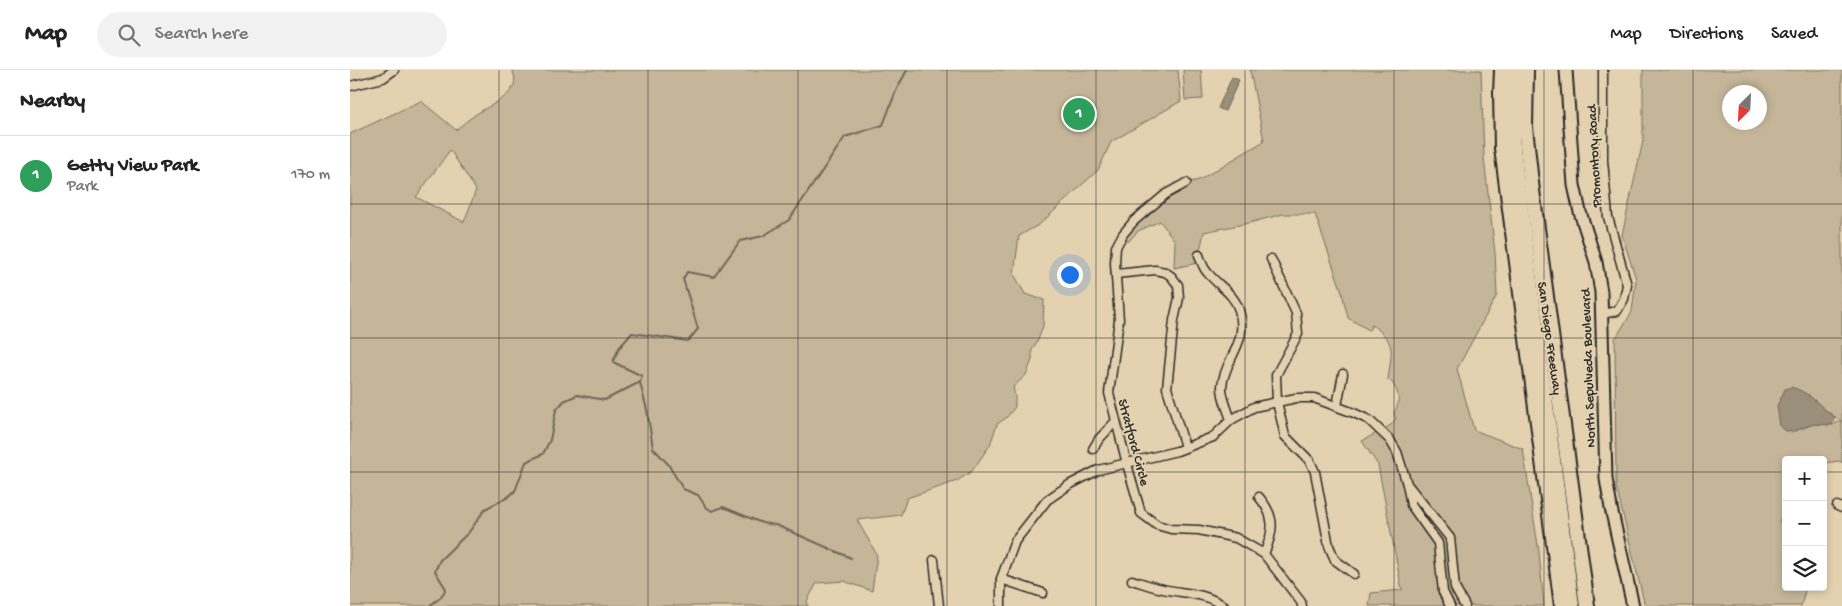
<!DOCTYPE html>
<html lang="en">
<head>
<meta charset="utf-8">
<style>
  body { margin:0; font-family:"Gochi Hand",sans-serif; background:#f2f2f2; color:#222 }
  .controls { position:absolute; right:15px; bottom:15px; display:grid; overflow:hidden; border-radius:5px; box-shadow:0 2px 8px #0003 }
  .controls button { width:45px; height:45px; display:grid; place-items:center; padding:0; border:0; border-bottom:1px solid #e0e0e0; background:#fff; color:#222; font:25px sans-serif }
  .compass { position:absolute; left:1372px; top:15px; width:45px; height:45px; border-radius:50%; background:#fff; box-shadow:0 2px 8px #0003; rotate:204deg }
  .you { position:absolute; left:719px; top:204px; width:18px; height:18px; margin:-12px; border:4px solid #fff; border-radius:50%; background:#1a73e8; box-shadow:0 0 0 8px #1a73e833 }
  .badge { display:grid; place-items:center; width:32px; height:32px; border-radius:50%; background:#d1495b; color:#fff; font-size:16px; font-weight:700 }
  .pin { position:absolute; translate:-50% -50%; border:2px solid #fff; box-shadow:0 1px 5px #0006 }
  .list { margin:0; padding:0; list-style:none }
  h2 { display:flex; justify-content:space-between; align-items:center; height:65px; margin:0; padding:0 20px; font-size:21px }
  h2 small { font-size:16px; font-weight:400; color:#767676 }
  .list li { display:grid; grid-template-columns:32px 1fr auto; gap:15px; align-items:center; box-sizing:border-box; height:80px; padding:0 20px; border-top:1px solid #e0e0e0 }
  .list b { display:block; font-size:19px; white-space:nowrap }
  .list p { margin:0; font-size:16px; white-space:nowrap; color:#767676 }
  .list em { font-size:16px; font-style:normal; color:#767676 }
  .icon { flex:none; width:28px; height:28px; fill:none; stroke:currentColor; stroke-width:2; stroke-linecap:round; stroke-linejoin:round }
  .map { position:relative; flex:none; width:1492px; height:536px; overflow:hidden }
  header { display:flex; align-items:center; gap:30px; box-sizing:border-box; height:70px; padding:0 25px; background:#fff; border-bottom:1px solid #e0e0e0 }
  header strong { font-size:24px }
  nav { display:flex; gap:28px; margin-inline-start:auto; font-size:18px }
  .search { width:350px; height:45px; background:#f2f2f2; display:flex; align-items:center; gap:12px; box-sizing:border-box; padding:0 18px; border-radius:28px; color:#767676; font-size:19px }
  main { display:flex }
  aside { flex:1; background:#fff }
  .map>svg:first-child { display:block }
  .green { fill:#c5b699; stroke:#787062; fill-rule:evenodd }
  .water { fill:#9a8f7a; stroke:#6e675a }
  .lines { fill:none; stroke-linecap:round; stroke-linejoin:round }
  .stream { stroke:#6e675a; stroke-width:2 }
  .street-casing { stroke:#2b2b2b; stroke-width:11 }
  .secondary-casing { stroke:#2b2b2b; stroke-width:15 }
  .highway-casing { stroke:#2b2b2b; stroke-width:18 }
  .street { stroke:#e3d1af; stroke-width:8 }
  .secondary { stroke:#e3d1af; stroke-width:11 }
  .highway { stroke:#e3d1af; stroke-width:14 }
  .grid { fill:none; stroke:#2b2b2b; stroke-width:1; stroke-opacity:0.55 }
  .labels { text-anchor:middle; stroke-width:4; stroke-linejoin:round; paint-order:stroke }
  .street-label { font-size:14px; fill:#2b2b2b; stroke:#e3d1af }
</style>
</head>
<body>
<header>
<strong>Map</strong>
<div class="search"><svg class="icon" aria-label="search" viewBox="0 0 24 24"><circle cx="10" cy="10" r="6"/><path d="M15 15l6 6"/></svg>Search here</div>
<nav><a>Map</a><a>Directions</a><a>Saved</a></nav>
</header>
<main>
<aside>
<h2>Nearby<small></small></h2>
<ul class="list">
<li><span class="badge" style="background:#2e9e5b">1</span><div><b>Getty View Park</b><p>Park</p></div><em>170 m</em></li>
</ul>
</aside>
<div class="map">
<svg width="1492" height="536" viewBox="0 0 1492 536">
  <rect width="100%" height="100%" fill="#e3d1af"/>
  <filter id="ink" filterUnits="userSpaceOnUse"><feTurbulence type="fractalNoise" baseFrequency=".02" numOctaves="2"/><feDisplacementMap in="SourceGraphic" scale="10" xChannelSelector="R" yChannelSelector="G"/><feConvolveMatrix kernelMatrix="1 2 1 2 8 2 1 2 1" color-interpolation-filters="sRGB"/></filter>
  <g filter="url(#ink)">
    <g class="green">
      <path d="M 162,0 L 828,0 L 831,31 L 761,72 L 748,100 L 690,154 L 669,166 L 664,204 L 675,224 L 694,230 L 693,256 L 688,270 L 682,280 L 682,290 L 676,305 L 663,317 L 665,327 L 665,337 L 656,348 L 647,354 L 640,375 L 622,401 L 607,411 L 557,428 L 551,445 L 507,450 L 527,485 L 522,521 L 494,511 L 467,513 L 457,531 L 458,536 L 0,536 L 0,64 L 71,31 L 106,60 C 113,54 120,48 128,43 C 143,33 174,23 162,0 ZM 100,80 L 126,120 L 114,152 L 66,127 Z"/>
      <polygon points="833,0 851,0 853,29 835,30"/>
      <path d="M 900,0 L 1131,0 L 1134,88 L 1145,183 L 1147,225 L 1107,299 L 1124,360 L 1173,379 L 1189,482 L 1194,536 L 1019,536 L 1021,523 L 1052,520 L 1028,395 L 1012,371 L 1041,355 L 1046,349 L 1044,343 C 1051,331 1049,322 1041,311 L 1038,310 C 1041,282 1048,273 1022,255 L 1019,260 L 998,248 L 991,219 L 965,144 L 933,144 L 899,153 L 854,162 L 849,185 L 852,192 L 824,198 L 825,171 L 810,151 L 788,161 L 778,172 L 773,164 L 784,151 L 836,113 L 849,110 L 914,71 Z"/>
      <path d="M 1293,0 L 1492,0 L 1492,393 L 1490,391 L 1473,393 L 1473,390 L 1436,390 L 1436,434 L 1429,452 L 1436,459 L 1436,517 L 1456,517 L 1451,536 L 1295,536 L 1266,416 L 1265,269 L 1282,242 L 1286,209 L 1272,165 L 1293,71 ZM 1380,22 L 1410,22 L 1410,52 L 1380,52 ZM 1458,324 L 1472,338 L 1491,351 L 1482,355 L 1464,354 L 1441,362 Z"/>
    </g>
    <g class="water">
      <polygon points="882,7 889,10 875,41 868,38"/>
      <path d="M 1441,317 C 1460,322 1470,337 1485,347 L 1482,355 L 1464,354 L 1441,362 L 1436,361 L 1430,356 L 1427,336 L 1435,319 Z"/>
    </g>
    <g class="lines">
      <g class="stream">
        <polyline points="290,313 297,340 303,378 318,394 333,419 348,425 356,437 362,441 373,437 412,453 426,455 501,488"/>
        <polyline points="79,536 90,528 96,519 85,501 90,490 119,462 135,439 158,427 165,421 176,392 193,384 200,370 206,340 214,331 227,325 255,330 290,312 292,306 263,292 269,278 282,263 338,271 348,259 333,209 337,202 364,207 390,171 413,166 439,150 495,67 533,55 546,21 557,0"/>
      </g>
      <g class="street-casing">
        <g id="street">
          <polyline points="0,16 33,8 44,0"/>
          <polyline points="836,113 816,124 784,151 773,164 766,177 765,193 769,250 759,323 777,394 791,443 807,455 821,459 849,460 886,468 914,484 951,532 952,536"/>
          <path d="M 849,185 C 851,191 853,198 857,202 C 867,215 884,223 889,240 C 899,274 875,287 872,316 C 871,326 878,340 881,350"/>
          <polyline points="921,189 946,243 948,264 926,305 927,332 935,366 960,391 965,402 979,476 985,490 1004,504"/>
          <polyline points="766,204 805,200 815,202 821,206 828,215 829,228 824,250 817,318 835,377"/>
          <polyline points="1252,244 1267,241 1274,229 1277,215 1258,147 1253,90 1253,0"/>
          <polyline points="987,336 993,304"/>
          <polyline points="743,379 749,369 766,351"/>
          <polyline points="1057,414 1100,468 1105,518 1115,536"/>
          <path d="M 909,427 C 926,447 924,461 914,484"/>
          <polyline points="1487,436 1492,438"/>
          <polyline points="584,490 589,536"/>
          <polyline points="651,509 693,523"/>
          <path d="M 782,510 C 792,513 802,517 813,519 C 836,524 853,522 874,536"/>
          <polyline points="651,536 651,509 665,471 697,430 719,415 748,400 827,381 863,367 881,350 904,337 946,328 964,328 1004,343 1019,350 1040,370 1047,382 1057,414 1061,435 1088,473 1093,522 1100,536"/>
        </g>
      </g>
      <g class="secondary-casing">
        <polyline id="secondary" points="1216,0 1224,115 1230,142 1246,192 1251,222 1256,409 1261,438 1283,536"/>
      </g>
      <g class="highway-casing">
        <g id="highway">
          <polyline points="1152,0 1151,23 1152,78 1212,536"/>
          <polyline points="1163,0 1162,67 1166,103 1222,536"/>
          <polyline points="1176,0 1175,57 1181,113 1237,536"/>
        </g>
      </g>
      <use href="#street" class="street"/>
      <use href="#secondary" class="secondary"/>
      <use href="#highway" class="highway"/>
    </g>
  </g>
  <path class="grid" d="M 149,0 L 149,536M 298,0 L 298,536M 448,0 L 448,536M 597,0 L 597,536M 746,0 L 746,536M 895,0 L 895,536M 1044,0 L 1044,536M 1194,0 L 1194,536M 1343,0 L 1343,536M 0,134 L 1492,134M 0,268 L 1492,268M 0,402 L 1436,402M 1473,402 L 1492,402"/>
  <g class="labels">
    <g class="street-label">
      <text transform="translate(1243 86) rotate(-93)" y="5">Promontory Road</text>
      <text transform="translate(1201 268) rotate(82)" y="5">San Diego Freeway</text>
      <text transform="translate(1237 298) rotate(-92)" y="5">North Sepulveda Boulevard</text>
      <text transform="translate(785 372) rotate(75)" y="5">Stratford Circle</text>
    </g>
  </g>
</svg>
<div class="controls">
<button>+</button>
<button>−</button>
<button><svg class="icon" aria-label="layers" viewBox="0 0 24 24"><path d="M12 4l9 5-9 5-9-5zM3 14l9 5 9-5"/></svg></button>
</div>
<svg class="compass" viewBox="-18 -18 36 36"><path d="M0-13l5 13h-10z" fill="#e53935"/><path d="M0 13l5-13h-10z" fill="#767676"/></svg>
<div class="you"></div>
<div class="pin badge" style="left:729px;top:44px;background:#2e9e5b">1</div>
</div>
</main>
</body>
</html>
